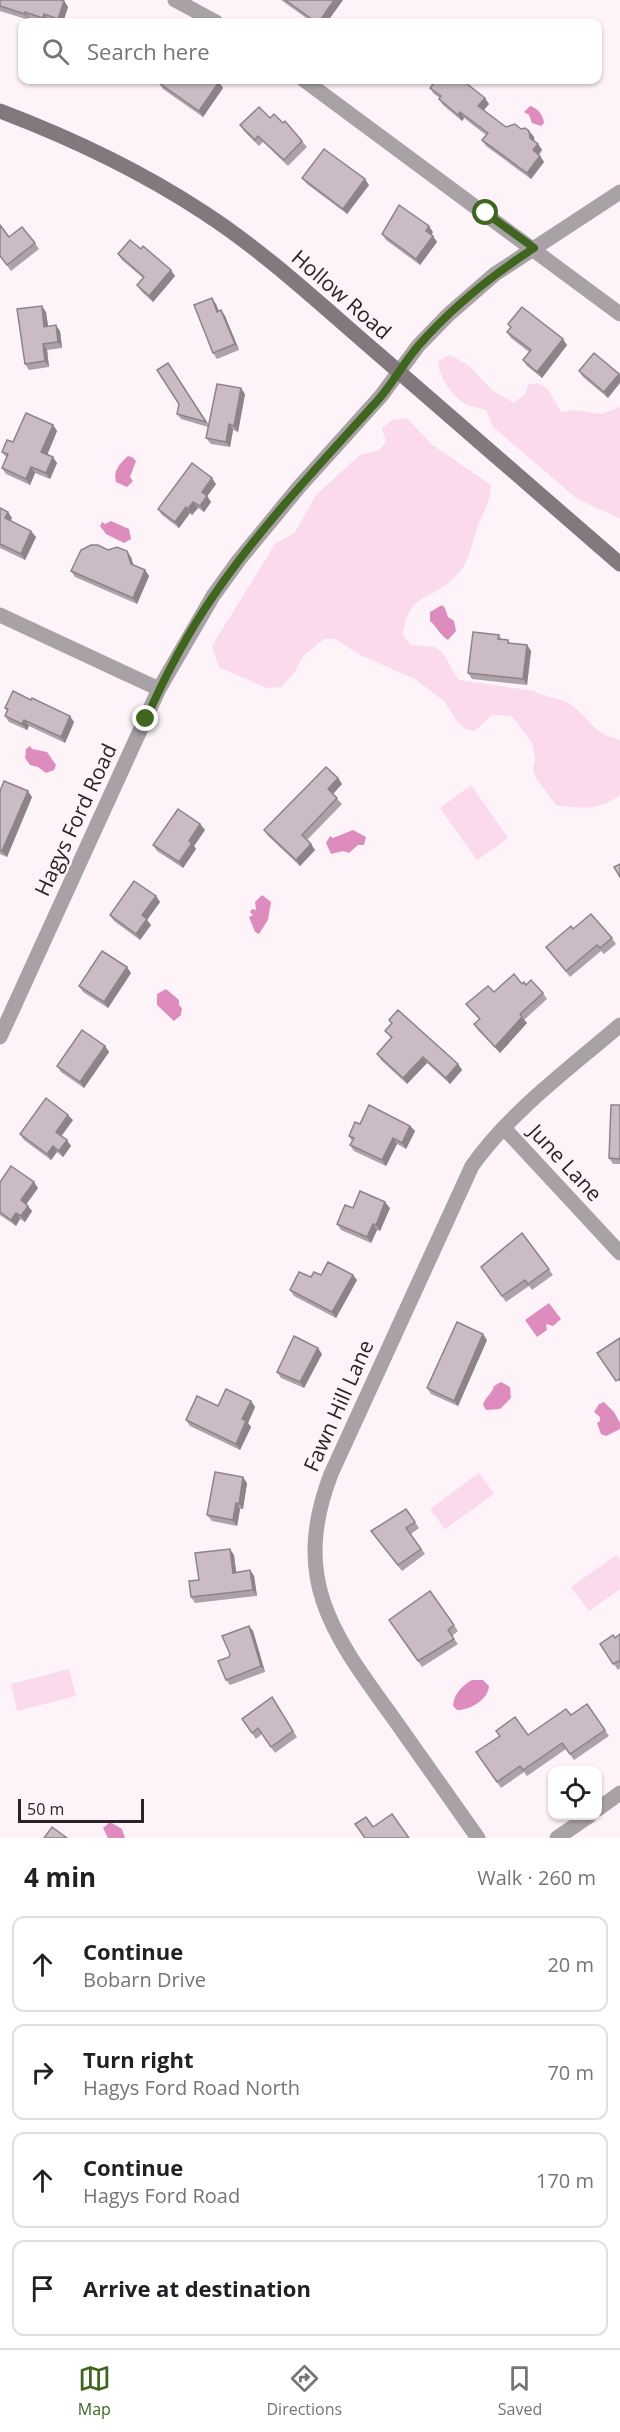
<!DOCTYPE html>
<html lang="en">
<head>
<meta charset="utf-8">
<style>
  body { margin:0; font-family:"Open Sans",sans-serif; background:#f2f2f2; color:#202124 }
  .controls { position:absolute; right:18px; bottom:18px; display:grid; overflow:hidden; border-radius:12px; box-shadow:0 2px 4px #0004 }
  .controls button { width:54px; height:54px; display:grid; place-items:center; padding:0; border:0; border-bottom:2px solid #e0e0e0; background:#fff; color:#202124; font:30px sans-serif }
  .scale { position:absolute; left:18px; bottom:15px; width:126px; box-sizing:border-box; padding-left:6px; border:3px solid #2a2427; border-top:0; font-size:16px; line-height:21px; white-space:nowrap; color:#2a2427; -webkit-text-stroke:4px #fdf3f8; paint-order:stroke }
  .stop { position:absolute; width:18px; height:18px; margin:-14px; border:4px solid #3f651e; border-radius:50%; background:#fff }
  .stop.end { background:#3f651e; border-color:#fff; box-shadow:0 2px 6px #0008 }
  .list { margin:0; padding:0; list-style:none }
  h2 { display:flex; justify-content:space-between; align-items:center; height:78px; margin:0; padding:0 24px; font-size:26px }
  h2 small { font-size:20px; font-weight:400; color:#757577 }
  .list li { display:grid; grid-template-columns:39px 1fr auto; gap:18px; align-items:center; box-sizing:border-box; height:96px; margin:0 12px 12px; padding:0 12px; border:2px solid #e0e0e0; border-radius:12px }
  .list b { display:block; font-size:22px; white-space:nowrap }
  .list p { margin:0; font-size:20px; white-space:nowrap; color:#757577 }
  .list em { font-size:20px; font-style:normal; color:#757577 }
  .icon { flex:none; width:33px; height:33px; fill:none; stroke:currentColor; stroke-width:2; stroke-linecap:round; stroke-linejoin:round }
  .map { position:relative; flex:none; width:620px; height:1838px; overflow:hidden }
  .search { position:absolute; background:#fff; box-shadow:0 2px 4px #0004; left:18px; right:18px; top:18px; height:66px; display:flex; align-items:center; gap:15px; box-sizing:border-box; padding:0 21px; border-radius:12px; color:#757577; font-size:22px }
  .sheet { height:510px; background:#fff }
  nav { display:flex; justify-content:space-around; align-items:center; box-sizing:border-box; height:84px; border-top:2px solid #e0e0e0; background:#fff; font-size:16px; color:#757577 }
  nav a { display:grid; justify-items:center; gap:3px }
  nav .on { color:#3f651e }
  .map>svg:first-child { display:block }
  .green { fill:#fadaec }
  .water { fill:#de8cbe }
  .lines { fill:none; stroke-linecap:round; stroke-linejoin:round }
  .minor { stroke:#a8a1a5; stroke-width:15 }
  .tertiary { stroke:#a8a1a5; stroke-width:15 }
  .secondary { stroke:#82787d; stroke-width:15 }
  .wall { fill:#afa1a9 }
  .shaded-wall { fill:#8e8389 }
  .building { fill:#cbbbc4; stroke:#8e8389; stroke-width:1.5 }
  .route { stroke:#3f651e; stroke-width:8 }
  .labels { text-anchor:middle; stroke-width:5; stroke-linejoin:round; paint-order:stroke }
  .street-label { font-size:21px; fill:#2a2427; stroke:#fdf3f8 }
</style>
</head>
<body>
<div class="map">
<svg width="620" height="1838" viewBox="0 0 620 1838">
  <rect width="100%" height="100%" fill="#fdf3f8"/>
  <g class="green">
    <path d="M 450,355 L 468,365 L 493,391 L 514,403 L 526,393 L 528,385 L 537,383 L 548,389 L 561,412 L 574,410 L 602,414 L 620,407 L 620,519 L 576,498 L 493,427 L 486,410 C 481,408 473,407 467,405 C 452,396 440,379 438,361 Z"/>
    <path d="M 407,418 L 431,444 L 491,485 C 490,503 484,510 478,525 C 472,543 470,562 456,576 C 429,603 409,591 403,635 L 411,645 C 418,646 429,645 436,648 C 448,654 450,670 459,680 L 534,691 C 544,698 560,697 570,704 C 590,718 591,733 620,740 L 620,795 C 602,810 577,809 556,805 L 535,777 L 533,769 L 535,759 L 532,743 L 512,716 L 492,715 L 475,731 L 467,730 L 458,723 L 444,701 L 415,679 L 358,654 L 336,639 L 324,639 L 303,656 L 295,672 L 281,687 L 267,688 L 219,667 L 212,646 L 275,544 L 295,532 L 316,495 L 360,455 L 379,450 L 386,442 L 382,428 L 392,420 Z"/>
    <polygon points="471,785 508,838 477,860 440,808"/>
    <polygon points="479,1473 494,1494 445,1529 430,1509"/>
    <polygon points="616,1555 620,1560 620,1589 589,1611 571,1587"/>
    <polygon points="69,1669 76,1696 17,1711 11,1684"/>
  </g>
  <g class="water">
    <path d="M 530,106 C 538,108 543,115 544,123 L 541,126 L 532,123 L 529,115 L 524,112 Z"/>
    <path d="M 128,456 L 132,457 L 136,461 L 130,477 L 133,481 L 127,487 L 116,482 C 113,471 119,464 128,456 Z"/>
    <polygon points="111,521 129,529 131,539 124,543 106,534 100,526 102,522 105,524"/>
    <path d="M 442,605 L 445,608 L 448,617 L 454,621 L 456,631 L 448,640 C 440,635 437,627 430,621 L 430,612 Z"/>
    <polygon points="30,746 32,749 47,752 56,765 54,770 46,773 38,767 30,765 25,758 26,749"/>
    <polygon points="353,830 366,837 364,845 358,845 349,853 343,851 331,854 326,843 330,836 333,838"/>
    <polygon points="262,895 271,902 268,920 259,934 255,932 249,917 253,915 250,912 252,909 256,910 255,902"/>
    <polygon points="166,989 179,1000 179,1005 182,1008 181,1015 174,1021 157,1005 157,994"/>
    <polygon points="549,1303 561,1319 553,1326 546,1324 547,1330 537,1337 525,1320"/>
    <path d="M 501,1382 L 510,1387 L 511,1398 L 500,1409 L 486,1410 L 483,1405 C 485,1397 492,1394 494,1386 Z"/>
    <polygon points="604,1402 614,1412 620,1423 620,1429 606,1436 601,1434 597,1423 600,1421 600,1417 594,1412 599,1404"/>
    <path d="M 472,1680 L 483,1680 L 489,1686 C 488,1700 470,1710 457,1710 L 453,1706 C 454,1693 462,1686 472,1680 Z"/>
    <polygon points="110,1822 122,1829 125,1838 108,1838 103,1828"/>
  </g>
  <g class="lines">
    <g class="minor">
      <polyline points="175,0 216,22"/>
      <polyline points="304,80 620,314"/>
      <polyline points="0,615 159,689"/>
      <polyline points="504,1128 620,1253"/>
      <polyline points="598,1809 620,1793"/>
      <path d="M 478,1838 C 450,1798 422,1759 394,1719 C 334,1636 290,1581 331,1474 L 472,1166 C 511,1111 569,1069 620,1025"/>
      <polyline points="557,1838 589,1816"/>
    </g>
    <polyline class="tertiary" points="0,1037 159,689 213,596 239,560 299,487 381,396 418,346 448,315 495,274 620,192"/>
    <path class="secondary" d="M 0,111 C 71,138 139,170 203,212 C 265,252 320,304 376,352 C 457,423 539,493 620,564"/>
  </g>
  <g class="wall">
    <polygon points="0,0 64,1 68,7 63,22 55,22 48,20 47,22 44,22 29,18 29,20 0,11"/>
    <polygon points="281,0 343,0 327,22 312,22"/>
    <polygon points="219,82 223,88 203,117 163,89 159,83"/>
    <polygon points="430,88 489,104 484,110 506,127 521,129 529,131 534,137 534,141 538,144 542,150 539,155 544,162 531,179 486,146 482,140 486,135 464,118 462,121 443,105 439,99 440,98 434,94"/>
    <polygon points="270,118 302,141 307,147 288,166 263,142 259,146 244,131 240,125"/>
    <polygon points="302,178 369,185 347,214 307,184"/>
    <polygon points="433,232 431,235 437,242 420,265 386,240 382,234"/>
    <polygon points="9,237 35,243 39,249 11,271 0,256"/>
    <polygon points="141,249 175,276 153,302 141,291 137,285 143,278 122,260 118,254"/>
    <polygon points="216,304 219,311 221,310 225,316 239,350 217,359 213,353"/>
    <polygon points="46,312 48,326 60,331 62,348 47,350 49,367 29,370 25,364"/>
    <polygon points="508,324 567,345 542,378 527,366 523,360 529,352 511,338 507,332 511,327"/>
    <polygon points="168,363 209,425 245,394 238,432 233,430 230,447 211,444 206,438 208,427 181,419 177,414 179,404"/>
    <polygon points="579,371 620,375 608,398 583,377"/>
    <polygon points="53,425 57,431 47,454 57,463 50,479 35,473 30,485 6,474 2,468 7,458 2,452 13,442"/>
    <polygon points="216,484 207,496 211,502 204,512 198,508 192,515 190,513 179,528 162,515 158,509"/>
    <polygon points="0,508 12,518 10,521 36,537 25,560 0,548"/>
    <polygon points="108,550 131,557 133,565 145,570 149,576 137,604 75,577 71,571"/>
    <polygon points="499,635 502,640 508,640 510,643 527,645 531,651 527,685 472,679 468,673"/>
    <polygon points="5,708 74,722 65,743 29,726 27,730 9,722 5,716 7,711"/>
    <polygon points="338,778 342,784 333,794 342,804 307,840 315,850 300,866 268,836 264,830"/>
    <polygon points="0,791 32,797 7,857 0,854"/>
    <polygon points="200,824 205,830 194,846 196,849 183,868 157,851 153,845"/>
    <polygon points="156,896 160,902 147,920 151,925 140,940 114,921 110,915"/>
    <polygon points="573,929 612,938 616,944 604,954 601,951 570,977 546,947"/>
    <polygon points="131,973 108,1008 83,992 79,986"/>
    <polygon points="522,984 526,985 543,993 547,999 524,1020 527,1023 500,1053 478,1030 474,1024 479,1019 466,1004 494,992"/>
    <polygon points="389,1020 458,1064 462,1070 450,1084 427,1063 407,1084 381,1060 377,1054 391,1038 385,1031 392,1024"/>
    <polygon points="105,1046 109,1052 84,1088 61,1072 57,1066"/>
    <polygon points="620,1105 620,1164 613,1164 609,1158"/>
    <polygon points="73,1120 61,1136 71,1146 63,1157 57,1152 51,1160 24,1140 20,1134"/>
    <polygon points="360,1124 410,1126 415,1131 406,1149 397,1144 386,1166 354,1151 350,1145 352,1141 349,1136"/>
    <polygon points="0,1182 38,1188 26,1204 32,1211 25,1222 20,1219 16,1226 0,1215"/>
    <polygon points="390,1208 380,1231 377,1230 371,1243 341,1230 337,1224"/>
    <polygon points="522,1233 553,1275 532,1290 529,1286 506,1302 481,1267"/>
    <polygon points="353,1275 357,1280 336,1318 294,1296 290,1290 311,1277"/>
    <polygon points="487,1340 458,1406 431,1394 427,1388"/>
    <polygon points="322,1354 304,1388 281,1378 277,1372"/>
    <polygon points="251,1401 255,1407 248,1423 251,1427 240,1450 190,1426 186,1420 218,1406"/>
    <polygon points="247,1483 243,1509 240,1509 237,1526 212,1521 207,1515"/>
    <polygon points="406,1509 419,1528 411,1534 425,1554 402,1571 375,1537"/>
    <polygon points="234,1555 236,1572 250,1570 254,1576 257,1596 195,1603 191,1597 199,1580"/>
    <polygon points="430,1591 458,1631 452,1636 458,1644 422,1667 389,1620"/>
    <polygon points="249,1626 253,1631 265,1672 230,1685 226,1680 229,1657"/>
    <polygon points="620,1634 620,1668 618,1670 600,1644 615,1638"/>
    <polygon points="272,1697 297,1737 275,1753 262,1734 256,1739 242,1719"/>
    <polygon points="587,1704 609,1736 574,1760 566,1749 527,1776 524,1772 501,1788 476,1752 528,1735 571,1715"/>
  </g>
  <g class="shaded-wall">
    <polygon points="334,0 343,0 327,22 319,22"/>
    <polygon points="64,1 68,7 63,22 61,22 58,19"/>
    <polygon points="25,12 29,18 29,20 25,14"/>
    <polygon points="44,14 48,20 47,22 46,22 43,18"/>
    <polygon points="219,82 223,88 203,117 199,111"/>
    <polygon points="485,98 489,104 482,112 478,106"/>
    <polygon points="460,112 464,118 462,121 458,115"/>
    <polygon points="529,131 534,137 535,144 530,138"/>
    <polygon points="538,144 542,150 537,156 533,150"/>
    <polygon points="540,156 544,162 531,179 527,173"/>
    <polygon points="365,179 369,185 347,214 343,209"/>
    <polygon points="429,226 433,232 430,237 426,231"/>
    <polygon points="433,236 437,242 420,265 416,259"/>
    <polygon points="171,270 175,276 153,302 149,296"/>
    <polygon points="212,298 216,304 221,318 217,312"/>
    <polygon points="42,306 46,312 49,333 44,327"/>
    <polygon points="221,310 225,316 239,350 235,344"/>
    <polygon points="56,325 60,331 62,348 58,342"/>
    <polygon points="563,339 567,345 542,378 537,372"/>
    <polygon points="43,344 47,350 49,367 45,361"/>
    <polygon points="619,374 620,375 620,383 608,398 604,392"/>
    <polygon points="241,388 245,394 238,432 234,426"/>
    <polygon points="229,424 233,430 230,447 226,442"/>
    <polygon points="53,425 57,431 46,458 41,452"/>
    <polygon points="53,457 57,463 50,479 46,473"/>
    <polygon points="31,467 35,473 30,485 26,479"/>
    <polygon points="212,478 216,484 206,498 202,492"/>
    <polygon points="207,496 211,502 204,512 200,506"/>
    <polygon points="193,502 198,508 192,515 188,509"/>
    <polygon points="186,507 190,513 179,528 175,522"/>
    <polygon points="8,512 12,518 9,524 5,518"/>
    <polygon points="31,531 36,537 25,560 21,554"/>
    <polygon points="127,551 131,557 135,570 131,564"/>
    <polygon points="145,570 149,576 137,604 133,598"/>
    <polygon points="527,645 531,651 527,685 523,679"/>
    <polygon points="70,716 74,722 65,743 61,737"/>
    <polygon points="24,720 29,726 27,730 22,724"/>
    <polygon points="338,778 342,784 332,795 328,789"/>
    <polygon points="28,791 32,797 7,857 2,851"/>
    <polygon points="200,824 205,830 194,846 196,849 183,868 179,862 189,841"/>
    <polygon points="311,844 315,850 300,866 296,860"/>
    <polygon points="156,896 160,902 147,920 151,925 140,940 136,934 142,915"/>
    <polygon points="127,967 131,973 108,1008 104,1002"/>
    <polygon points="522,1017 527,1023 500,1053 495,1047"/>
    <polygon points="105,1046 109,1052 84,1088 80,1082"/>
    <polygon points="423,1057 427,1063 407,1084 403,1078"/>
    <polygon points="458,1064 462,1070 450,1084 446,1078"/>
    <polygon points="68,1115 73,1120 60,1138 56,1132"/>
    <polygon points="410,1126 415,1131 406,1149 402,1143"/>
    <polygon points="393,1138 397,1144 386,1166 382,1160"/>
    <polygon points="67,1140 71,1146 63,1157 59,1151"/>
    <polygon points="53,1146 57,1152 51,1160 47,1154"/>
    <polygon points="34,1182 38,1188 25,1206 21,1200"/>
    <polygon points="385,1202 390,1208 380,1231 376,1225"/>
    <polygon points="28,1206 32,1211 25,1222 21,1216"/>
    <polygon points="16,1213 20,1219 16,1226 11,1220"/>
    <polygon points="373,1224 377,1230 371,1243 367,1237"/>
    <polygon points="353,1275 357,1280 336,1318 332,1312"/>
    <polygon points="483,1334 487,1340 458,1406 454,1401"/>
    <polygon points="318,1348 322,1354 304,1388 300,1382"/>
    <polygon points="251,1401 255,1407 248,1423 251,1427 240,1450 236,1444 242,1419"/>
    <polygon points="243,1477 247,1483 243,1509 239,1504"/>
    <polygon points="236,1503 240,1509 237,1526 233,1520"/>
    <polygon points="230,1549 234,1555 237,1579 233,1573"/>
    <polygon points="250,1570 254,1576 257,1596 253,1590"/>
    <polygon points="249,1626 253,1631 265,1672 261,1666"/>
  </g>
  <g class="building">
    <polygon points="0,0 60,0 64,1 58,19 44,14 43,18 25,12 25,14 0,6"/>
    <polygon points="285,0 334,0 319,22 316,22"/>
    <polygon points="94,19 103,22 93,22"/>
    <polygon points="161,80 215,80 219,82 199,111 159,83"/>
    <polygon points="436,80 452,80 455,82 457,80 462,80 485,98 478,106 506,127 515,124 521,129 525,128 529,131 530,138 538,144 533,150 540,156 527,173 482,140 488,133 460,112 458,115 439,99 441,96 430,88"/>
    <polygon points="259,107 270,118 274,114 283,123 285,121 302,141 284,160 258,136 255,140 240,125"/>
    <polygon points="324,149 365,179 343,209 302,178"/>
    <polygon points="399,205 429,226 426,231 433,236 416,259 382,234"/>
    <polygon points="0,225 9,237 22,227 35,243 7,265 0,256"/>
    <polygon points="130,240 141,249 143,246 171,270 149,296 137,285 144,277 118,254"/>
    <polygon points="212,298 217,312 221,310 235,344 213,353 194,305"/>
    <polygon points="42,306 44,327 56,325 58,342 43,344 45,361 25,364 17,309"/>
    <polygon points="522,307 563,339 537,372 523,360 531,350 507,332 511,327 508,324"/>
    <polygon points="594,353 619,374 604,392 579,371"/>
    <polygon points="168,363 206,422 177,414 179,404 157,370"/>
    <polygon points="217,384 241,388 234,426 229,424 226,442 206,438"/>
    <polygon points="26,413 53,425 41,452 53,457 46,473 31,467 26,479 2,468 8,454 2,452 7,440 13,442"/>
    <polygon points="192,463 212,478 202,492 207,496 200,506 193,502 188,509 186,507 175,522 158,509"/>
    <polygon points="0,508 8,512 5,518 31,531 21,554 0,544"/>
    <polygon points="91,545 98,545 108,550 117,547 127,551 131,564 145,570 133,598 71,571 81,550"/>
    <polygon points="473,632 499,635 498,639 508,640 508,643 527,645 523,679 468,673"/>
    <polygon points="13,691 31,700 32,698 70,716 61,737 24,720 22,724 5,716 8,709 5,708"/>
    <polygon points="326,767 338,778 328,789 337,798 302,835 311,844 296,860 264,830"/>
    <polygon points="4,781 28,791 2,851 0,850 0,791"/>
    <polygon points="178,809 200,824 189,841 192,843 179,862 153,845"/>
    <polygon points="620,864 620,877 614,867"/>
    <polygon points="134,881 156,896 142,915 147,919 136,934 110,915"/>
    <polygon points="591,914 612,938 600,948 597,945 566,971 546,947 571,926 573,929"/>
    <polygon points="102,951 127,967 104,1002 79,986"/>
    <polygon points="514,974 522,984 524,982 526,985 531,980 543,993 520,1014 522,1017 495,1047 474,1024 480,1019 466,1004 488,986 494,992"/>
    <polygon points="398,1010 458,1064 446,1078 423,1057 403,1078 377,1054 392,1037 385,1031 392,1023 389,1020"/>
    <polygon points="82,1030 105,1046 80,1082 57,1066"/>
    <polygon points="46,1098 68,1115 56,1132 67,1140 59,1151 53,1146 47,1154 20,1134"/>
    <polygon points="369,1105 410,1126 402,1143 393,1138 382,1160 350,1145 354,1138 349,1136 355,1122 360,1124"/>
    <polygon points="611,1105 620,1105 620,1159 609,1158"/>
    <polygon points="11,1166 34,1182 21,1200 28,1206 21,1216 16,1213 11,1220 0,1212 0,1182"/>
    <polygon points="360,1191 385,1202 376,1225 373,1224 367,1237 337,1224 345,1205 353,1208"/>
    <polygon points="522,1233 549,1269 528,1284 525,1280 502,1296 481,1267"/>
    <polygon points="328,1262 353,1275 332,1312 290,1290 299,1272 311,1277 314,1272 321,1275"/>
    <polygon points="457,1322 483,1334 454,1401 427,1388"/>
    <polygon points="294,1336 318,1348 300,1382 277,1372"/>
    <polygon points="620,1338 620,1381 619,1379 616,1381 597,1353"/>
    <polygon points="226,1389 251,1401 242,1419 246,1421 236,1444 186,1420 197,1396 218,1406"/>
    <polygon points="215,1472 243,1477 239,1504 236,1503 233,1520 207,1515"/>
    <polygon points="406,1509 415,1522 406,1528 421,1549 398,1565 371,1531"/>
    <polygon points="230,1549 233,1573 250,1570 253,1590 191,1597 189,1581 199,1580 195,1553"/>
    <polygon points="430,1591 454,1625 448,1630 454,1639 418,1661 389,1620"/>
    <polygon points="249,1626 261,1666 226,1680 218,1661 229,1657 230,1654 222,1636"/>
    <polygon points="620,1634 620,1662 618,1661 613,1664 600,1644 613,1635 615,1638"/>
    <polygon points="272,1697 293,1731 271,1747 258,1728 252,1733 242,1719"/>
    <polygon points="587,1704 605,1730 570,1754 562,1743 523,1770 520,1766 497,1782 476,1752 500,1736 496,1731 515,1717 528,1735 566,1709 571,1715"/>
    <polygon points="392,1814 409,1838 365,1838 355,1824 366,1817 373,1827"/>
    <polygon points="52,1827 67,1838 44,1838"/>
  </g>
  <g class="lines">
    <path class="route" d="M 146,719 C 165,676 187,634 214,595 C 262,525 321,463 378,400 C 393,383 404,362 419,345 C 453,306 491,276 534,248 L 486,213"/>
  </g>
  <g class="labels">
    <g class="street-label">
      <text transform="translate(341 295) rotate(41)" y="7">Hollow Road</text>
      <text transform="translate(76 820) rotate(-65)" y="7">Hagys Ford Road</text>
      <text transform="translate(565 1163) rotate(47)" y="7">June Lane</text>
      <text transform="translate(339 1406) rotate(-66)" y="7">Fawn Hill Lane</text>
    </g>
  </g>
</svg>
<div class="controls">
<button><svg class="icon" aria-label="locate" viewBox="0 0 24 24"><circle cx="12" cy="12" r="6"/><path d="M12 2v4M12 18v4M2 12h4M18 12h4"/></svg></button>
</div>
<div class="scale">50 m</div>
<div class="stop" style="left:486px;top:213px"></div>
<div class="stop end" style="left:146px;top:719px"></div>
<div class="search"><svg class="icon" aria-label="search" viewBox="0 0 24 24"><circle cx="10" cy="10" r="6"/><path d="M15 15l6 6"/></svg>Search here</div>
</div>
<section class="sheet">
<h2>4 min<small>Walk · 260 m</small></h2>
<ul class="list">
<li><svg class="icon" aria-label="ahead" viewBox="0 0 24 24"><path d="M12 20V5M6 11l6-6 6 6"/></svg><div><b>Continue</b><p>Bobarn Drive</p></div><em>20 m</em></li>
<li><svg class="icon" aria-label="right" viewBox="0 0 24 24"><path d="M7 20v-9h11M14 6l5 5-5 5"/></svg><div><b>Turn right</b><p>Hagys Ford Road North</p></div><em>70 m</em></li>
<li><svg class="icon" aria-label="ahead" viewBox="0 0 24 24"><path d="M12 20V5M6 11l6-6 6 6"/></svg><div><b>Continue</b><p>Hagys Ford Road</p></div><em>170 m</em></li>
<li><svg class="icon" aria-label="arrive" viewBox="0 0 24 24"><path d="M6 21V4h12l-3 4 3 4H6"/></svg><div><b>Arrive at destination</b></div></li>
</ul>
</section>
<nav>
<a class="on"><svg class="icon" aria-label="map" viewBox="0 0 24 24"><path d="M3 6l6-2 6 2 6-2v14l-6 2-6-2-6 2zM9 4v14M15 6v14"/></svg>Map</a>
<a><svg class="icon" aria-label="directions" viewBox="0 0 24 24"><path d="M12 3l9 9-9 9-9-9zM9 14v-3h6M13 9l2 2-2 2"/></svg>Directions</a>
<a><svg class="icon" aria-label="saved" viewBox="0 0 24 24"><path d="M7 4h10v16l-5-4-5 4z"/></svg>Saved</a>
</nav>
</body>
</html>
